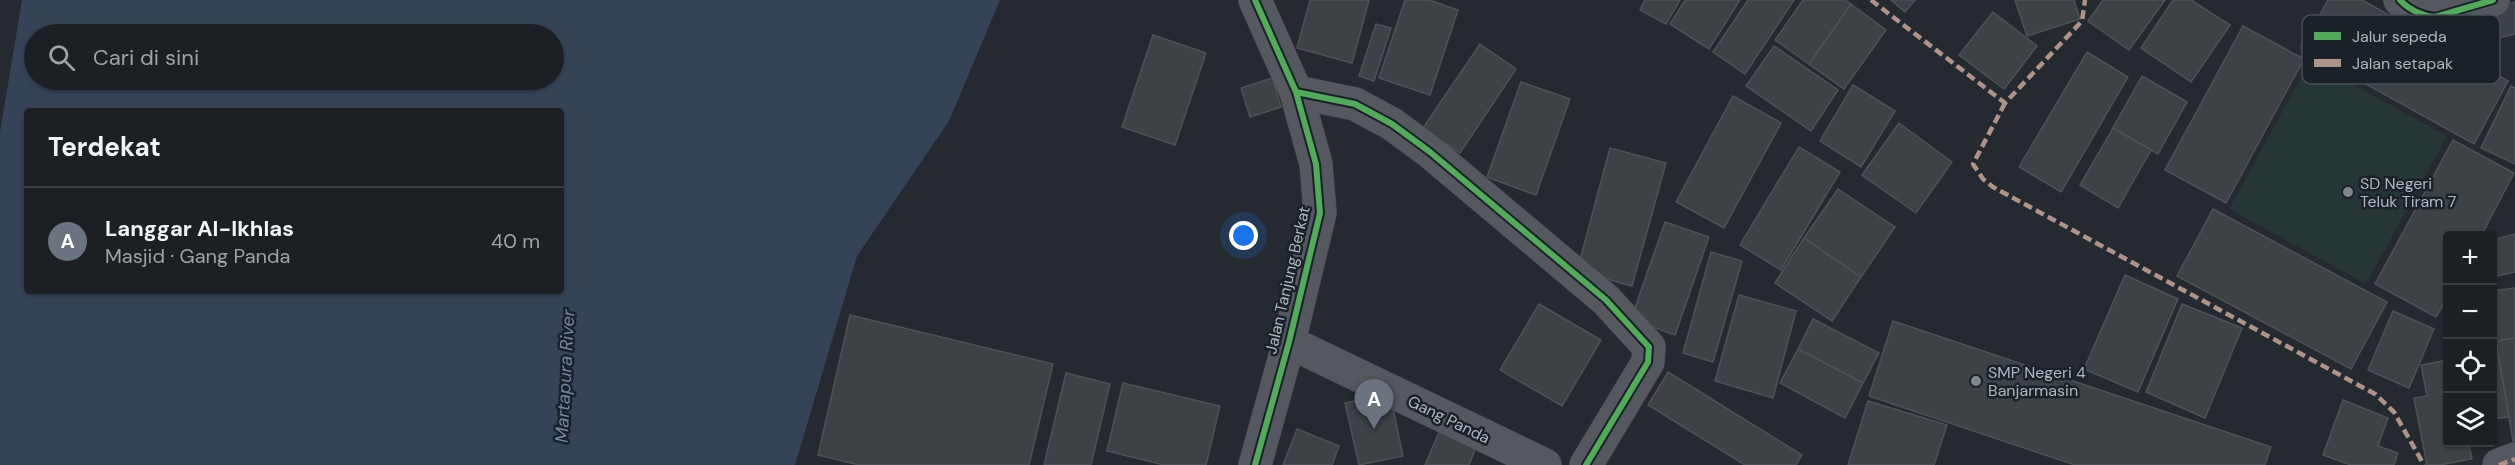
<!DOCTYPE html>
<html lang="id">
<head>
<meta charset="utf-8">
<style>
  body { margin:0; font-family:"DM Sans",sans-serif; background:#292d31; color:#f1f3f6 }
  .controls { position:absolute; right:18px; bottom:18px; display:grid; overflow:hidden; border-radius:6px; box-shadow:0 2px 4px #0004 }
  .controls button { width:54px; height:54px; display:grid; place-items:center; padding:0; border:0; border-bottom:2px solid #3a3e41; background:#1c2024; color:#f1f3f6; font:30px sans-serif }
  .you { position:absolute; left:1244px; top:236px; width:21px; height:21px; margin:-15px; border:4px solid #fff; border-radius:50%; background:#1a73e8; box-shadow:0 0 0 9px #1a73e833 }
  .badge { display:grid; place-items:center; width:39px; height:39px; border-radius:50%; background:#7f868f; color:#fff; font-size:20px; font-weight:700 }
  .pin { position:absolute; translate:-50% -50px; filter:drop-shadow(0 2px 3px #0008) }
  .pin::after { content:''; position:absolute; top:32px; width:21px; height:18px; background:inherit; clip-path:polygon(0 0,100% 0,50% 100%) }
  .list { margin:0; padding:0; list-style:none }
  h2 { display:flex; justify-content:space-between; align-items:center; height:78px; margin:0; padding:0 24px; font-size:26px }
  h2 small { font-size:20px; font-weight:400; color:#a0a3a6 }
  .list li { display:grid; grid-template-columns:39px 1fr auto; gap:18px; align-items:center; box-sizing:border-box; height:108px; padding:0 24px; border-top:2px solid #3a3e41 }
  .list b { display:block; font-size:22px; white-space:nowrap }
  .list p { margin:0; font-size:20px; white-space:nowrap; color:#a0a3a6 }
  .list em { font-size:20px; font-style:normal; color:#a0a3a6 }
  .icon { flex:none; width:33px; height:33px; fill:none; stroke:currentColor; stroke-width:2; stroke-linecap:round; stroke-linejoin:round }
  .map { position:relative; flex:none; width:2515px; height:465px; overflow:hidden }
  .search { position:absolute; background:#1c2024; box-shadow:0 2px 4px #0004; left:24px; top:24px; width:540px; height:66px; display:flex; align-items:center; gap:15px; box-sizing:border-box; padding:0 21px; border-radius:33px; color:#a0a3a6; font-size:22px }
  .panel { position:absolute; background:#1c2024; box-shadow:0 2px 4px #0004; left:24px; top:108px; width:540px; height:186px; border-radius:6px }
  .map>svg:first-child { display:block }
  .green { fill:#263636 }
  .water { fill:#344456; fill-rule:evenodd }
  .building { fill:#3d4247; stroke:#4d5258; stroke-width:1.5 }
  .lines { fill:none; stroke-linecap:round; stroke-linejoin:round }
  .minor-casing { stroke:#414449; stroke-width:34 }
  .tertiary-casing { stroke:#414449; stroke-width:34 }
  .minor { stroke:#55585e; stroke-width:33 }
  .tertiary { stroke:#55585e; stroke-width:33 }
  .quiet { stroke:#af9288; stroke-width:4.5; stroke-dasharray:9 4.5; stroke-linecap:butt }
  .cycleway-casing { stroke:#1a2129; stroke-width:10 }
  .cycleway { stroke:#51ab58; stroke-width:6 }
  .poi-dot { fill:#7f868f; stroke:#1a2129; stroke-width:2 }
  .labels { text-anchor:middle; stroke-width:5; stroke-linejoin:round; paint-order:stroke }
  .poi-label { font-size:16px; fill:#afb7c2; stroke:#1a2129; text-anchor:start }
  .street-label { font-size:16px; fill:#afb7c2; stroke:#1a2129 }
  .water-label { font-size:18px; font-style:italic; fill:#7289a3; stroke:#1a2129 }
  .key { fill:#1a2129; stroke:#474e57; stroke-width:1.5 }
  .key-label { font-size:16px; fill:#afb7c2 }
</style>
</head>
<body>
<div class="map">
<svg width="2515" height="465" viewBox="0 0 2515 465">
  <rect width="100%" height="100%" fill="#252a30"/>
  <polygon class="green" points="2310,61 2447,136 2366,284 2229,209"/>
  <path class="water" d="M 22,0 L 1000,0 L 949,121 L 857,256 L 795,465 L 0,465 L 0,132 ZM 34,34 L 554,34 L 554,80 L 34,80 ZM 27,111 L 561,111 L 561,291 L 27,291 Z"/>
  <g class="building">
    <polygon points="1310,0 1369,0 1352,63 1297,48"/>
    <polygon points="1405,0 1429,0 1458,10 1430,95 1379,78"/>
    <polygon points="1645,0 1680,0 1666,24 1640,10"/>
    <polygon points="1685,0 1740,0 1709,49 1670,24"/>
    <polygon points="1748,0 1794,0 1745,74 1713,52"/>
    <polygon points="1803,0 1845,0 1851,4 1809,64 1775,40"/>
    <polygon points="1891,0 1915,0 1905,12"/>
    <polygon points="2015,0 2074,0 2080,19 2027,36"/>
    <polygon points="2103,0 2165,0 2129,50 2088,21"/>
    <polygon points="2173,0 2191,0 2230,25 2191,82 2141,48"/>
    <polygon points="2328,0 2362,0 2508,81 2474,144 2301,48"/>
    <polygon points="2515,2 2515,34 2478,43 2470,14"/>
    <polygon points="1851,4 1886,30 1844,89 1809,64"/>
    <polygon points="1993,12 2037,46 2004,89 1959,55"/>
    <polygon points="1376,24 1391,28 1374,81 1359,76"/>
    <polygon points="2243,26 2304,59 2226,203 2165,170"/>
    <polygon points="1153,35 1206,53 1175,145 1122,127"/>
    <polygon points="1480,44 1516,69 1460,153 1423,128"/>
    <polygon points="1774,46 1838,90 1811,131 1746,86"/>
    <polygon points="2087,52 2128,77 2061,192 2019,167"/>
    <polygon points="2142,76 2187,102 2158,154 2113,128"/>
    <polygon points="1272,78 1281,107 1250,117 1241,88"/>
    <polygon points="1521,82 1570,99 1536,195 1487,177"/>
    <polygon points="1853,85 1895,111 1861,167 1820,141"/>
    <polygon points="2511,86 2515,88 2515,164 2481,148"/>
    <polygon points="1733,96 1781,123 1724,228 1676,202"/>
    <polygon points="1899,123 1952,162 1916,213 1862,175"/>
    <polygon points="2113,128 2151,150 2118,208 2080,185"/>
    <polygon points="2453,140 2514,173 2481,236 2448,236 2448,297 2436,317 2375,284"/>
    <polygon points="1799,147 1840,172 1781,270 1740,245"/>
    <polygon points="1610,148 1666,163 1632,286 1577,271"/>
    <polygon points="1838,189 1895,227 1861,277 1804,238"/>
    <polygon points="2213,209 2387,302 2351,369 2177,276"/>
    <polygon points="1665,222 1709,237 1675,335 1631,319"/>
    <polygon points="2515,234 2515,272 2492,277 2492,240"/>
    <polygon points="1804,238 1861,277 1832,321 1775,283"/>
    <polygon points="1711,252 1742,261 1713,362 1683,353"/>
    <polygon points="2125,275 2178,299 2138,392 2084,369"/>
    <polygon points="2515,288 2515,338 2492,342 2492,291"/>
    <polygon points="1739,295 1796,311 1773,398 1715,381"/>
    <polygon points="1539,304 1601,340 1562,406 1500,370"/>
    <polygon points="2182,304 2242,328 2205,418 2146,392"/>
    <polygon points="2393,311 2434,329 2409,388 2368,370"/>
    <polygon points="850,315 1053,364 1029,465 859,465 818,455"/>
    <polygon points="1813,319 1879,353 1863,383 1798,349"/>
    <polygon points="1893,321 2271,447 2265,465 2075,465 1869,396"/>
    <polygon points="2515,338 2515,441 2513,441 2496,341"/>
    <polygon points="2496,341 2509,417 2492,419 2492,342"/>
    <polygon points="1798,349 1863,383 1845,418 1780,383"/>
    <polygon points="2448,360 2448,442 2468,442 2472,459 2440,465 2427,465 2414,398 2427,396 2421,365"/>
    <polygon points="1668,372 1802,455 1796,465 1745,465 1648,405"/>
    <polygon points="1066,373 1110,384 1091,465 1044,465"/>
    <polygon points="1123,383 1220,406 1206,465 1164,465 1107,451"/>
    <polygon points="1390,394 1403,456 1359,465 1345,403"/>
    <polygon points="2343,400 2388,418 2378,446 2398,453 2394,465 2351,465 2323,455"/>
    <polygon points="1868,401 1947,425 1934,465 1848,465"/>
    <polygon points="1443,423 1479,439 1469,465 1425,465"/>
    <polygon points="1297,429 1339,446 1332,465 1283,465"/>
  </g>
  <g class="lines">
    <g class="minor-casing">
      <g id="minor">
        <path d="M 2400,0 C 2409,10 2423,16 2435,17 L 2493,0"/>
        <polyline points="1296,92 1355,104 1392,124 1430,152 1606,300 1649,347 1648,362 1586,465"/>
        <polyline points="1289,342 1545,465"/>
        <polyline points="2499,465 2515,459"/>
      </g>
    </g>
    <g class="tertiary-casing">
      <polyline id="tertiary" points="1255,465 1289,342 1320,213 1316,164 1296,92 1255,0"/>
    </g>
    <use href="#minor" class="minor"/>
    <use href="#tertiary" class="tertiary"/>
    <g class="quiet">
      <polyline points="1871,0 2005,103 2082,21 2085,0"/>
      <polyline points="2005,103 1973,164 1983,179 1993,187 2375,394 2394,412 2424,465"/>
      <polyline points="2499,465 2515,459"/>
    </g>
    <g class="cycleway-casing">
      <g id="cycleway">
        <path d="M 2400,0 C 2409,10 2423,16 2435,17 L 2493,0"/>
        <polyline points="1296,92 1355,104 1392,124 1430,152 1606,300 1649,347 1648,362 1586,465"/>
        <polyline points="1255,465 1289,342 1320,213 1316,164 1296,92 1255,0"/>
      </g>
    </g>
    <use href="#cycleway" class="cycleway"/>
  </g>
  <g class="poi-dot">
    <circle cx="2348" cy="192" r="6"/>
    <circle cx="1976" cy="381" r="6"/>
  </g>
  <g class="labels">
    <g class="poi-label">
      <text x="2360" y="189">SD Negeri<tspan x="2360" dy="18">Teluk Tiram 7</tspan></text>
      <text x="1988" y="378">SMP Negeri 4<tspan x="1988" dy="18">Banjarmasin</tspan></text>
    </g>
    <g class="street-label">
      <text transform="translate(1287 280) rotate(-77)" y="6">Jalan Tanjung Berkat</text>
      <text transform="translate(1449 419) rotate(26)" y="6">Gang Panda</text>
    </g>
    <g class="water-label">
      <text transform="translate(565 376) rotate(-87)" y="6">Martapura River</text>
    </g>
  </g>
  <rect x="2302" y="15" width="198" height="69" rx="9" class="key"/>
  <rect x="2314" y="32" width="27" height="8" fill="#51ab58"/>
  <rect x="2314" y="59" width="27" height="8" fill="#af9288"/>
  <g class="key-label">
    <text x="2352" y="42">Jalur sepeda</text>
    <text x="2352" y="69">Jalan setapak</text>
  </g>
</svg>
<div class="controls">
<button>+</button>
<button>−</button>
<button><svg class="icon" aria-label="locate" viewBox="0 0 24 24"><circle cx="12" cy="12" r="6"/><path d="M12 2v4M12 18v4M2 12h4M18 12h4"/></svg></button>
<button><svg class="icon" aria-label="layers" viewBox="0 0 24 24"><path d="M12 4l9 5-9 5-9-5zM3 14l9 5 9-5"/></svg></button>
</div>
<div class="you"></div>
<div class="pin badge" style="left:1374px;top:429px;background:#6b7280">A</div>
<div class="search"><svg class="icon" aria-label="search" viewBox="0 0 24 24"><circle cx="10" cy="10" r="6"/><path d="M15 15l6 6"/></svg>Cari di sini</div>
<section class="panel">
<h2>Terdekat<small></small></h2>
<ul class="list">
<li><span class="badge" style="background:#6b7280">A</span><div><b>Langgar Al-Ikhlas</b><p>Masjid · Gang Panda</p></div><em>40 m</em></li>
</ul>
</section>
</div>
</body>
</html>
